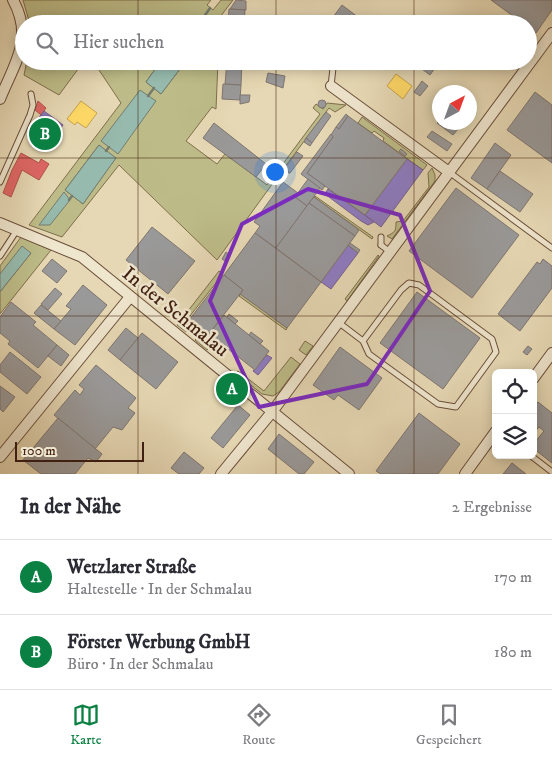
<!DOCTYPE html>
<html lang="de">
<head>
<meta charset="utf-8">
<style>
  body { margin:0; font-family:"IM FELL DW Pica",serif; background:#f2f2f3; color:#2b2b33 }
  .controls { position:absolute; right:15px; bottom:15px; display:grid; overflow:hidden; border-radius:8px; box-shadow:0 2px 12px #0003 }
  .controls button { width:45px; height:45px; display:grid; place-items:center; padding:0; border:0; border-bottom:1px solid #e1e1e2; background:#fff; color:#2b2b33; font:25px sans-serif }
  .compass { position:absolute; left:432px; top:85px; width:45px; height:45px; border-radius:50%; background:#fff; box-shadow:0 2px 12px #0003; rotate:41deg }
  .scale { position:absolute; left:15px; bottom:12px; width:129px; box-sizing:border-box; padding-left:5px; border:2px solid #422011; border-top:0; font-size:14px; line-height:18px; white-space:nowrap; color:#422011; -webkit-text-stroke:4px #efe6ce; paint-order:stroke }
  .you { position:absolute; left:274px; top:171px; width:18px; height:18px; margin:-12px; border:4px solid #fff; border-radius:50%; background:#1a73e8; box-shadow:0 0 0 8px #1a73e833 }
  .badge { display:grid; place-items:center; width:32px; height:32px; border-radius:50%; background:#0b8043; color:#fff; font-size:16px; font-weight:700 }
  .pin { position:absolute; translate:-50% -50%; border:2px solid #fff; box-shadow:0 1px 5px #0006 }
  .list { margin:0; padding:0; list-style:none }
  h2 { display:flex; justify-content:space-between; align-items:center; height:65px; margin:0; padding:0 20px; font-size:21px }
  h2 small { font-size:16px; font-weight:400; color:#7c7c81 }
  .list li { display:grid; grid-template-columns:32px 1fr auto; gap:15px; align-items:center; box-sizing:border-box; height:75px; padding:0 20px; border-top:1px solid #e1e1e2 }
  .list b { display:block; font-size:19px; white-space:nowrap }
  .list p { margin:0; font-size:16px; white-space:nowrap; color:#7c7c81 }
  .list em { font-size:16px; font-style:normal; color:#7c7c81 }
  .icon { flex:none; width:28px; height:28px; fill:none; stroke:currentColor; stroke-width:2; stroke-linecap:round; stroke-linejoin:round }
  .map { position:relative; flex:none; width:552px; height:474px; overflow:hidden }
  .search { position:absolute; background:#fff; box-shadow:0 2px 12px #0003; left:15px; right:15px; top:15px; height:55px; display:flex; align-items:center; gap:12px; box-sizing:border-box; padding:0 18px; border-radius:28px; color:#7c7c81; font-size:19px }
  .sheet { height:215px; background:#fff }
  nav { display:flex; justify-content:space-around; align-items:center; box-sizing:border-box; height:70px; border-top:1px solid #e1e1e2; background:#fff; font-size:14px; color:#7c7c81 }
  nav a { display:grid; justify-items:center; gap:2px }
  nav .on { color:#0b8043 }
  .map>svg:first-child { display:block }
  .green { fill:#bdbc88; stroke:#806e4c; fill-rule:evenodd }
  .water { fill:#96baad; stroke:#747c6f }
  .homes { fill:#ffd966; stroke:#c6a24c }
  .shops { fill:#e06666; stroke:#b1514c }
  .offices { fill:#8e7cc3; stroke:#77608e }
  .industry { fill:#999; stroke:#7f7570 }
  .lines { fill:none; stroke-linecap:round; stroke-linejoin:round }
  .stream { stroke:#747c6f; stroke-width:2.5 }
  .service-casing { stroke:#6b4e3a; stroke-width:7 }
  .minor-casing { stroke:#6b4e3a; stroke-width:12 }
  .service { stroke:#efe6ce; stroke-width:5 }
  .minor { stroke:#efe6ce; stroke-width:10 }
  .marked { fill:none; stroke:#7b2cbf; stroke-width:4; stroke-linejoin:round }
  .grid { fill:none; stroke:#422011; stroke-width:1; stroke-opacity:0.55 }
  .labels { text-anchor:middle; stroke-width:5; stroke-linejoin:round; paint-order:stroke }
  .street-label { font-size:20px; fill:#422011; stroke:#efe6ce }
</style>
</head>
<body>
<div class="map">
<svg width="552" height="474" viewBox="0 0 552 474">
  <rect width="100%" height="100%" fill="#e6d8b4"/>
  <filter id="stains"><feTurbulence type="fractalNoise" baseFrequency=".004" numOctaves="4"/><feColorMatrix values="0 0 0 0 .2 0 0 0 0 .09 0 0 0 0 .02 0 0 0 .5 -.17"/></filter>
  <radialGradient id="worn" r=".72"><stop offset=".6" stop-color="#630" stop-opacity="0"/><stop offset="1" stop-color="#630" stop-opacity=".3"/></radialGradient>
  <g class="green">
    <polygon points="23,0 211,0 207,5 213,10 221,0 233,0 220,17 220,24 30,24"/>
    <polygon points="27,61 84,61 59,95 24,75"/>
    <path d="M 93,61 L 161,61 L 146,82 L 161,94 L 186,61 L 218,61 L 216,109 L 212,107 L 186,141 L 217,164 L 225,154 L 267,185 L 270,181 L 273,183 L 217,260 L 119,165 L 62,237 L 29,225 L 121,103 ZM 99,145 L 115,159 L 83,204 L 65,190 Z"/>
    <polygon points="327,103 346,105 335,112 329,108 284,168 290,173 285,172 282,169 282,165 320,114 313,108 316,104 323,109"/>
    <polygon points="362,117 427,165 423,170 383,141 384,138 374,131 372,133 358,123"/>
    <path d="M 432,168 L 435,175 L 435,181 L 392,239 L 387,236 C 395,232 396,232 396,222 L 403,221 L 429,187 L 428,173 Z"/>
    <polygon points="315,196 373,237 372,239 314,197"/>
    <polygon points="21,237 51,250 0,314 0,292 31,253 0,274 0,266"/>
    <polygon points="378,255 379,256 347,301 345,299"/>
    <polygon points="219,271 223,274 186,321 191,326 186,332 177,325"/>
    <polygon points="241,294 287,328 286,330 239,296"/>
    <polygon points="203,331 213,337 206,345 209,348 207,350 195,340"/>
    <polygon points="305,341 313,346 306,355 299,350"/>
    <polygon points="291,357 300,364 279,392 273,396 262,394 236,373 238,371 264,391"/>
  </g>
  <g class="water">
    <polygon points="161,61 186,61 161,94 146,82"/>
    <polygon points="140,90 156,101 118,154 101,141"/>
    <polygon points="99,145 116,158 83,204 65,190"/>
    <polygon points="64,192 70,200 50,225 39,225"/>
    <polygon points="22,246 31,253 0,292 0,274"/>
  </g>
  <g class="homes">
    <polygon points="396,74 412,86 403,99 387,86"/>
    <polygon points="81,101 97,113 86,128 77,122 75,125 67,119"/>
  </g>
  <g class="shops">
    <polygon points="38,101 46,108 41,115 35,110"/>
    <polygon points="21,153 39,163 41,159 49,164 39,180 22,170 11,197 3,193 12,170"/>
  </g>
  <g class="offices">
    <polygon points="44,111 63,125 48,146 37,139 44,130 35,123"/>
    <polygon points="407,159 423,170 381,227 365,215"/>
    <polygon points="328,189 370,219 374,222 368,225 361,221 325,194"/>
    <polygon points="348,245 358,253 331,289 321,282"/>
    <polygon points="267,355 272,358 258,375 253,371"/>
  </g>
  <g class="industry">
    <polygon points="236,0 246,1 246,10 230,9"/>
    <polygon points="491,0 552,0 552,10 536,33 528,27 528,24 524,24"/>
    <polygon points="342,5 367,24 328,24"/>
    <polygon points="229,9 245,10 244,24 228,24"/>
    <polygon points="227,61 242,61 241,85 225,84"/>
    <polygon points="398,61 411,61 406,67"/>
    <polygon points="415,61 440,61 430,75 414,63"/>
    <polygon points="268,73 285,76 283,88 266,82"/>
    <polygon points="422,81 428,86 420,96 414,92"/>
    <polygon points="223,84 241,85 240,100 222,99"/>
    <polygon points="535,92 552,105 552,163 507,130"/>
    <polygon points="240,95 250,95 249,102 240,104"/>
    <circle cx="322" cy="104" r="4"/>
    <polygon points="326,112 331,116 312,143 306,138"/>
    <polygon points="346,114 348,116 339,129 336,127"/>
    <polygon points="348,116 407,159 365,215 307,173 333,137 331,135 336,127 339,129"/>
    <polygon points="440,120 440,122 450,122 458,129 453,135 437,123"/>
    <polygon points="450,122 462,122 458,129"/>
    <polygon points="214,123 266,164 256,177 203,138"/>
    <polygon points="432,131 452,144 447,151 427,137"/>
    <polygon points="331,134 333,137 307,173 325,186 322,190 301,174"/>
    <polygon points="306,138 312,143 310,146 304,142"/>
    <polygon points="495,143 511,155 487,189 471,178"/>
    <polygon points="401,149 407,154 405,156 399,151"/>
    <polygon points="297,152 303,156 290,173 284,169"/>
    <polygon points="500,171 533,194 520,212 487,189"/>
    <polygon points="308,179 320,188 307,206 295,197"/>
    <polygon points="283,182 298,193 295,197 307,206 276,248 255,233 260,226 254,222"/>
    <polygon points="456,188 519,235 472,298 409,251"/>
    <polygon points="314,197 359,230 355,236 309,203"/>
    <polygon points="309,203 355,236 321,282 276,248"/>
    <polygon points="152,227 195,261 168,294 126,260"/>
    <polygon points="255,233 321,282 287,328 240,294 243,290 224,275"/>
    <polygon points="350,243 360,250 358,253 348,245"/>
    <polygon points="226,252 230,255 225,261 222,259"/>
    <polygon points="52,259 67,271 57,283 42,271"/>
    <polygon points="543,259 552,266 552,288 520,331 498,314 537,262 540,264"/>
    <polygon points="224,275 243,290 208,335 189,320"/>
    <polygon points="83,285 107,305 75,345 54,329 71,309 66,306"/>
    <polygon points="55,288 62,294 48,310 41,304"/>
    <polygon points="417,292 480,338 443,389 380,343"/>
    <polygon points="11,302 36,322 33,325 57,345 38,368 8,344 10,341 0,333 0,317"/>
    <polygon points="41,305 61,321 54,329 34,313"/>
    <polygon points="229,314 238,321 235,324 227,317"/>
    <polygon points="224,315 269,351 255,370 209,334"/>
    <polygon points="126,328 138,338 120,360 108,350"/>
    <polygon points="251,332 263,341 260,344 249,335"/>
    <polygon points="142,333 178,362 156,389 120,360"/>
    <polygon points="57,345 69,355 61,366 48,356"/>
    <polygon points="528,346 532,349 527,355 523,352"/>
    <polygon points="340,347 382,378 359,410 338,395 334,400 313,385"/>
    <polygon points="10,352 41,377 27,394 0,372 0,365"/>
    <polygon points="96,365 136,398 128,408 135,413 122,430 113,427 95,449 54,415 75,390 80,395 84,389 79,385"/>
    <polygon points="0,386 15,397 3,412 0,409"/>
    <polygon points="538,402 552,413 552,463 533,448 533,441 535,442 544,431 539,427 533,434 533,408"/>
    <polygon points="238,405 250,415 223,448 211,438"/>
    <polygon points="419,413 460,444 438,474 381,474 376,471"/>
    <polygon points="58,418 102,454 96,462 88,458 75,474 41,474 23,460"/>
    <polygon points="279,434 314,462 304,474 299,474 268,449"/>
    <polygon points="184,452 204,468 199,474 179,474 171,468"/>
    <polygon points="512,463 526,474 503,474"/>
  </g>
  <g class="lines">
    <g class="stream">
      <polyline points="199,24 210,8"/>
      <polyline points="148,96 154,88"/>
      <polyline points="106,151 109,147"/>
      <polyline points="69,200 72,196"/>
    </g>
    <g class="service-casing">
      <g id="service">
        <polyline points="331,86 333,68"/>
        <polyline points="449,172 552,248"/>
        <polyline points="0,182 30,115 33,105 31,94"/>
        <polyline points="381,237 381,245"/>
        <polyline points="381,245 390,252"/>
        <polyline points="0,256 17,230"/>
        <polyline points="338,322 363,341 369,354 438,404 456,407 496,352 492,339 419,285 409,283 401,290 363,341"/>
        <polyline points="530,455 552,472"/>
      </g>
    </g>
    <g class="minor-casing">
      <g id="minor">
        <polyline points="331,86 449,172"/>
        <path d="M 0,99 C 15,62 34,39 13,0"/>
        <polyline points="0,223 82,257 349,474"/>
        <polyline points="533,379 552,353"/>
        <polyline points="0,457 130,297"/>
        <polyline points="221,474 272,412 552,33"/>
        <polyline points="465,474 496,431"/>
      </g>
    </g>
    <use href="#service" class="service"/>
    <use href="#minor" class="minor"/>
  </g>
  <path class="marked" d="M 308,189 L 400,215 L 430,291 L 367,384 L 259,407 L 210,301 L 242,224 Z"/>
  <path class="grid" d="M 138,0 L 138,24M 276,0 L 276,24M 414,0 L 414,24M 138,61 L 138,474M 276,61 L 276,474M 414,61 L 414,474M 0,158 L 552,158M 0,316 L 552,316"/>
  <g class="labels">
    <g class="street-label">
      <text transform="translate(176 311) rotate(39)" y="7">In der Schmalau</text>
    </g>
  </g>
  <rect width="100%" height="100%" filter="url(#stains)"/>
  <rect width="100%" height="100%" fill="url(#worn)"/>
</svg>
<div class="controls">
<button><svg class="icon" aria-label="locate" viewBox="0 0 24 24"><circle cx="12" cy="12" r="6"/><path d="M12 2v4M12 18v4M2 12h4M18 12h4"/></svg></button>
<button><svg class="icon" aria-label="layers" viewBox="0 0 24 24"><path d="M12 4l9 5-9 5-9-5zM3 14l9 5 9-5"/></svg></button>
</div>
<svg class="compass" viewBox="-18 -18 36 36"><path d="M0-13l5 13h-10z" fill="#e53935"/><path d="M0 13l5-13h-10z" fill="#7c7c81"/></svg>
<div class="scale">100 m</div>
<div class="you"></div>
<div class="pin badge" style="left:232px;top:389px">A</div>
<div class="pin badge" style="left:45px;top:134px">B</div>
<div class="search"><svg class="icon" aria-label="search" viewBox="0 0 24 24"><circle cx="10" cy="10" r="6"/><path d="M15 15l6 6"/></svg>Hier suchen</div>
</div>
<section class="sheet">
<h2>In der Nähe<small>2 Ergebnisse</small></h2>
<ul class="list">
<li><span class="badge">A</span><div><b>Wetzlarer Straße</b><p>Haltestelle · In der Schmalau</p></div><em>170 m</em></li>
<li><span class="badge">B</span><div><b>Förster Werbung GmbH</b><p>Büro · In der Schmalau</p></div><em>180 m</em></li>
</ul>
</section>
<nav>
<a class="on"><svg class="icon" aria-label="map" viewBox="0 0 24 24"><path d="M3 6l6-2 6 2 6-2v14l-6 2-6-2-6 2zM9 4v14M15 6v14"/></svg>Karte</a>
<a><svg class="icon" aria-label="directions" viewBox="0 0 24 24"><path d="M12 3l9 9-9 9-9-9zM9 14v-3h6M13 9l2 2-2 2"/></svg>Route</a>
<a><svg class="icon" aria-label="saved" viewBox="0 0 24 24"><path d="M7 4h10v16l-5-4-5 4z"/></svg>Gespeichert</a>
</nav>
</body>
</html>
